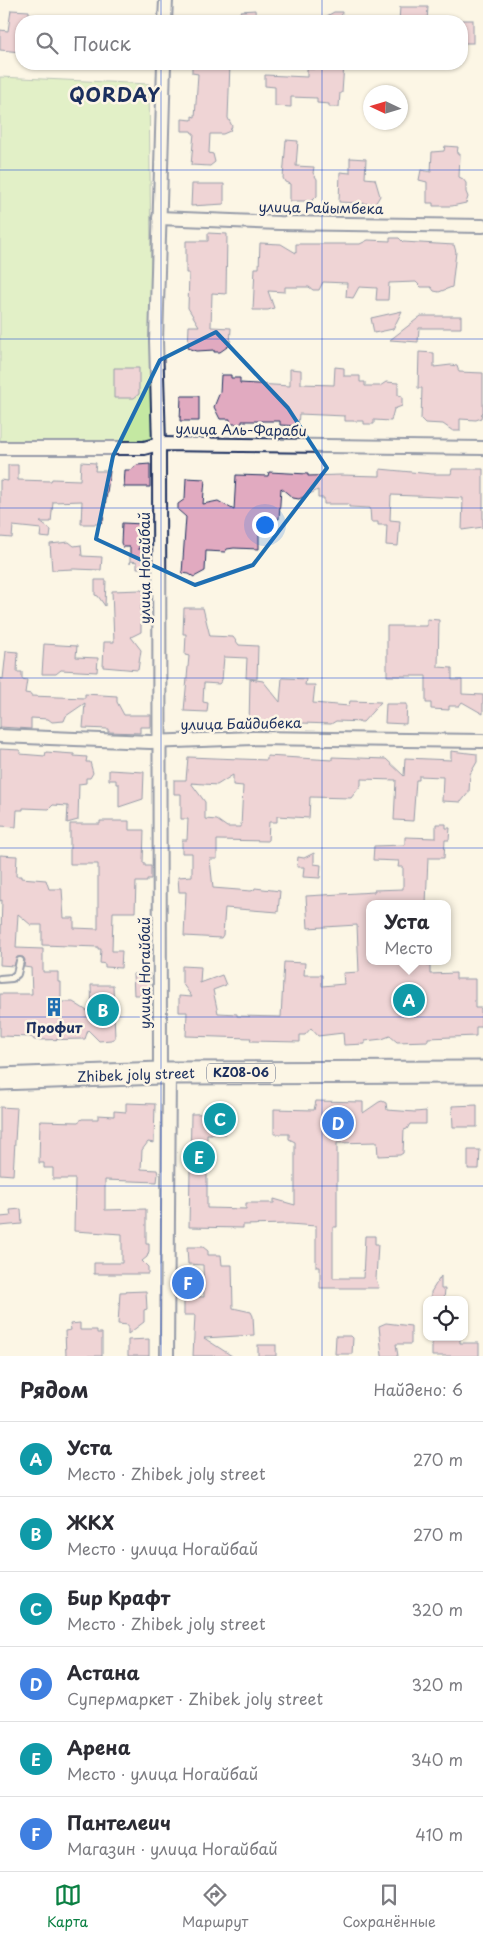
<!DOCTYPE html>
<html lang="ru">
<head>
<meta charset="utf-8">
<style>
  body { margin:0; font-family:"Playpen Sans",sans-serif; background:#f7f7f7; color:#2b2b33 }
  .controls { position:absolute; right:15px; bottom:15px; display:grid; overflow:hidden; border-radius:10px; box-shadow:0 1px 4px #0004 }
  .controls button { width:45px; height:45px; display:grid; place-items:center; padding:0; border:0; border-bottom:1px solid #e1e1e2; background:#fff; color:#2b2b33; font:25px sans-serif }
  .compass { position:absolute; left:363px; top:85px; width:45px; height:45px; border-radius:50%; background:#fff; box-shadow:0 1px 4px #0004; rotate:274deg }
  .you { position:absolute; left:264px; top:524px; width:18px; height:18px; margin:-12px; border:4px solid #fff; border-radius:50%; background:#1a73e8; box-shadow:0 0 0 8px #1a73e833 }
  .badge { display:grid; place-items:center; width:32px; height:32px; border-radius:50%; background:#0b8043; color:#fff; font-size:16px; font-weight:700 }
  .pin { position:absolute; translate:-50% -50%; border:2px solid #fff; box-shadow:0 1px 5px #0006 }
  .popup { position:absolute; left:366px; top:900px; width:85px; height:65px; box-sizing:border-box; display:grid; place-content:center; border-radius:10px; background:#fff; filter:drop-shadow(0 1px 4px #0005); font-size:16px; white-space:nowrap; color:#7c7c81 }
  .popup b { font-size:19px; color:#2b2b33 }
  .popup::after { content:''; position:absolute; left:50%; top:100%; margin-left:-10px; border:10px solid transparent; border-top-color:#fff }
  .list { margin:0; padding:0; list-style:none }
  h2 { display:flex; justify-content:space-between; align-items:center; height:65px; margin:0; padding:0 20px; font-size:21px }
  h2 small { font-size:16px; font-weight:400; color:#7c7c81 }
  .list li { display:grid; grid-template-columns:32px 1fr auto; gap:15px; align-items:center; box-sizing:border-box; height:75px; padding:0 20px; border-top:1px solid #e1e1e2 }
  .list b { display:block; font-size:19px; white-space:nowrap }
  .list p { margin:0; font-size:16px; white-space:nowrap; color:#7c7c81 }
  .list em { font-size:16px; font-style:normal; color:#7c7c81 }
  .icon { flex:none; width:28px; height:28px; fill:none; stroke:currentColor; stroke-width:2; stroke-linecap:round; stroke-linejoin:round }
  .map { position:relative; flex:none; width:483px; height:1356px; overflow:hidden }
  .search { position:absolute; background:#fff; box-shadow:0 1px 4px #0004; left:15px; right:15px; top:15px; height:55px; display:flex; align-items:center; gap:12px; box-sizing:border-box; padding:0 18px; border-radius:20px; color:#7c7c81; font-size:19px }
  .sheet { height:515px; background:#fff }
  nav { display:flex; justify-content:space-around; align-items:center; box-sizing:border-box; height:70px; border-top:1px solid #e1e1e2; background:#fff; font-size:14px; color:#7c7c81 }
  nav a { display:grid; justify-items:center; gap:2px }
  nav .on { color:#0b8043 }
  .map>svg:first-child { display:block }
  .green { fill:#c4e8a2; stroke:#708c80 }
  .building { fill:#e1aac0; stroke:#1b2f5e; fill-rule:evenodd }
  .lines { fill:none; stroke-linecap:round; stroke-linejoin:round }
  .service-casing { stroke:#1b2f5e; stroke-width:10 }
  .minor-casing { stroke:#1b2f5e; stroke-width:16 }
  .trunk-casing { stroke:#1b2f5e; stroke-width:25 }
  .service { stroke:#fcf5e5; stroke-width:6 }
  .minor { stroke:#fcf5e5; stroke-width:12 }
  .trunk { stroke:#fcf5e5; stroke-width:21 }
  .marked { fill:none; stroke:#1f6fb2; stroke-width:4; stroke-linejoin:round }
  .grid { fill:none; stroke:#1d4ed8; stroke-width:1; stroke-opacity:0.55 }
  .labels { text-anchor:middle; stroke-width:5; stroke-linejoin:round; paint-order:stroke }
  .shield { fill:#fcf5e5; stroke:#5e6a86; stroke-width:1 }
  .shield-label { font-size:12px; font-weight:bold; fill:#1b2f5e }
  .street-label { font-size:14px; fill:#1b2f5e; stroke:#fcf5e5 }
  .poi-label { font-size:14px; font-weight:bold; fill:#1b2f5e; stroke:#fcf5e5 }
  .district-label { font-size:19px; font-weight:bold; letter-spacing:1px; fill:#1b2f5e; stroke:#fcf5e5 }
</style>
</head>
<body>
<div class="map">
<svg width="483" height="1356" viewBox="0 0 483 1356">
  <rect width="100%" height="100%" fill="#fcf5e5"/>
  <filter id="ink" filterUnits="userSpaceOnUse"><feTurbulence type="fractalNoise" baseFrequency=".02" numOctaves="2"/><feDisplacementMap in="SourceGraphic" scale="10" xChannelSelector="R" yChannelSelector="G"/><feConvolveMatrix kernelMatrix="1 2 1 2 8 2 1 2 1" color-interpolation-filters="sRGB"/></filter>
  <g filter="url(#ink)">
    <polygon class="green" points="0,77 149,84 153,442 0,443"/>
    <g class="building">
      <polygon points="400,7 428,7 427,21 399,21"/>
      <polygon points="11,10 29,11 29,21 21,21 21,52 0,50 0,30 8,31"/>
      <polygon points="255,10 256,21 238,21 238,14 241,11"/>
      <polygon points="334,12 342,12 341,21 318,21"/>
      <rect x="462" y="20" width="11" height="23"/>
      <polygon points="192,64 230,64 228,118 232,126 230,131 223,134 210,134 209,153 213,154 215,162 210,166 191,165 194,133 192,133 191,131 182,131 182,119 192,120 192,116 195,117 198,74 192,73"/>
      <polygon points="314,64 344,64 342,93 340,93 339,107 329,107 329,104 317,103 317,98 291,97 291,107 275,106 275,87 265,86 265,75 307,77 307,69 314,69"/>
      <polygon points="286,140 298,141 296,166 314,167 313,173 317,179 317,196 312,201 290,201 290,184 285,182 283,178"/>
      <polygon points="445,146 458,147 457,154 460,154 459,177 463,179 466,183 466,192 468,197 466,203 452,206 433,206 433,203 427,203 427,182 419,180 421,170 431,172 432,152 444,151"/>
      <polygon points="350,158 366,159 365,178 375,179 380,196 375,204 339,202 340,172 350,173"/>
      <polygon points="192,184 224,184 224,204 191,206"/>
      <polygon points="208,233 227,234 226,294 212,293 211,327 231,328 230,345 220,352 214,352 214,350 197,351 188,348 189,326 199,326 188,308 189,273 186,273 186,241 208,241"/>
      <polygon points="390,238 399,238 403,242 454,245 456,252 452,287 439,292 434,291 431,287 421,287 416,282 389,283 388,300 376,300 377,288 359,287 353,298 346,297 347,283 323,282 319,290 313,290 309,287 285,287 285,292 268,291 274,308 268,310 253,310 255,268 259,268 260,243 281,244 296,253 296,244 360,244 368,240 390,241"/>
      <polygon points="402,311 393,329 374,333 371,318"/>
      <polygon points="421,316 461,316 461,328 419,328 418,342 390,340"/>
      <polygon points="419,352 434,353 434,367 451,365 457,366 459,372 483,373 483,413 482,413 481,418 476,420 460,419 460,431 453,431 443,424 425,423 421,419 422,388 418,388"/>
      <polygon points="335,367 344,368 344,376 360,376 360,382 365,382 365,386 380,386 386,382 398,383 398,395 402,396 402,406 394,409 391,421 374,420 374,424 364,424 364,421 345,421 345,416 299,414 298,426 280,425 280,421 242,421 242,424 230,424 230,419 220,419 214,407 220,392 221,375 231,375 231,378 240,378 240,383 290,386 290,369 301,370 301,384 334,385"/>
      <polygon points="114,368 139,368 139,394 134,398 114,398"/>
      <polygon points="181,396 199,396 199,421 180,421"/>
      <polygon points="81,462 96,463 95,471 110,471 103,521 100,524 81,524 82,501 53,502 51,522 40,522 51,530 50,538 40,537 41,529 13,526 12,538 0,537 0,480 8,481 8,465 18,465 18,480 51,481 52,479 80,480"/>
      <polygon points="150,464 150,487 124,487 125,470 131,470 137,465"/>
      <polygon points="380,469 432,474 451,474 452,469 483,469 483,527 462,530 463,498 391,495 390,520 400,521 398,546 386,545 387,525 378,525 378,522 371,522 370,508 349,507 349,504 324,504 324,498 318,498 318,490 299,499 293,498 281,488 279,519 259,518 259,549 234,548 227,549 225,552 206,551 205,571 194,577 189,574 182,573 186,517 178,510 178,504 185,499 186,478 205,479 203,504 218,501 234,510 236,475 268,476 269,472 308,474 308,476 341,475 380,476"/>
      <polygon points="122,523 144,524 146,533 138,549 151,549 151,568 137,568 137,562 131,561 130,564 130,547 123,547 121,543"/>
      <polygon points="69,542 74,546 81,545 82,556 102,557 101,570 74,569 52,570 50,544"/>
      <polygon points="95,580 106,580 105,606 98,596 95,595"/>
      <polygon points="141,590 144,592 146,599 146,606 141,606 141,632 131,637 141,650 138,670 103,667 104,642 114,642 112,591"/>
      <polygon points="184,608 203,608 210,636 233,637 239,645 258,646 257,679 246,678 247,658 224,657 222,680 219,684 204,683 203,702 208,703 207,712 184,711 189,656 185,655 186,634 183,634"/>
      <polygon points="427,619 439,620 438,667 452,668 452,680 462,680 462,694 483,695 483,714 462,702 459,706 449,706 449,710 431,709 431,703 426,703 426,676 387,676 387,626 427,626"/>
      <polygon points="44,644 77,646 76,657 98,658 97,672 61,670 56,674 42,674"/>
      <polygon points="6,651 18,652 17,672 22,672 22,679 27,680 25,693 31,694 31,696 85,698 85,694 117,696 117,702 124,715 151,715 151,727 140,727 140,733 108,732 108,729 83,728 85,703 66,716 64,721 52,722 48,719 31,718 31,729 0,727 0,678 3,679"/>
      <polygon points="282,678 306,679 305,685 315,685 313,703 349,706 350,701 381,702 363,722 336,721 331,724 273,722 269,725 249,725 250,679 263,681 280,702"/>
      <polygon points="386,704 407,704 406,724 385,723"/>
      <polygon points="0,749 20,750 20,754 45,756 46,752 74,754 74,756 87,757 86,762 90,762 93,773 90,778 86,778 86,783 79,784 78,820 67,823 68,806 53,805 49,809 23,808 23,810 17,810 16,827 0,826"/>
      <path d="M 451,751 L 477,754 L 477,762 L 470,774 L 469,792 L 461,802 L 442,801 L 443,777 L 419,776 L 419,780 L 416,780 L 413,821 L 394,820 L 396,780 L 361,779 L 361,785 L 351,798 L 310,797 L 309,818 L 277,816 L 277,822 L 269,822 L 268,841 L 217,840 L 217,859 L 210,859 L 213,888 L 251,891 L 254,890 L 255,888 L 280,891 L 278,912 L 225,908 L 223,935 L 221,938 L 184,936 L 186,892 L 179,892 L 178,877 L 192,876 L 192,853 L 182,853 L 182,840 L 187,840 L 188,819 L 181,819 L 181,794 L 174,794 L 174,780 L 186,780 L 188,757 L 267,760 L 267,756 L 332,760 L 332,757 L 386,759 L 404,776 L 405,758 L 451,760 ZM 233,775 L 233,785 L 243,786 L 241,827 L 227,827 L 217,820 L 205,819 L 205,802 L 191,783 L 217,785 Z"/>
      <polygon points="109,770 144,772 143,799 119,807 119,784 116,784 116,780 109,780"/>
      <polygon points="100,821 129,821 129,830 144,830 143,863 145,863 145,866 151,866 151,879 147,879 147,882 136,882 135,912 113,912 112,951 122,951 121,968 105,967 105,964 100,963 101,949 98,949 98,947 42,945 42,925 31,925 18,914 16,948 43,949 43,972 58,972 58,982 61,982 61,1002 73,1002 92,1014 91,985 113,985 115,1038 111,1040 99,1041 88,1030 85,1039 34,1040 32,1037 0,1036 0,994 32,994 31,968 24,967 25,960 23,957 17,957 14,966 0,965 2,900 0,901 0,855 17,856 16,876 21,876 21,878 46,880 49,889 62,889 64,918 74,918 74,928 98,929 98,864 70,864 70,824 100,824"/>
      <polygon points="436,824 446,824 446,828 450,828 449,840 445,840 444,858 428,858 426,904 370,904 370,961 427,961 427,966 430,966 430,974 456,973 456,979 475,979 475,1008 481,1008 481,1027 476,1027 476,1036 428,1038 428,1041 397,1042 390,1036 382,1039 365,1041 365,1044 344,1045 343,1033 318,1036 311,1028 305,1035 300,1035 300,1042 250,1041 251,1038 186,1036 187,1012 179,1012 179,996 192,997 182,983 182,966 201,967 200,983 222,975 226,985 213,990 218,1013 237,1014 237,1016 281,1017 284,962 305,963 304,975 322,975 322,986 344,984 343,973 359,972 357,925 308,928 306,896 374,892 374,890 403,889 403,867 398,867 399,861 373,860 374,846 405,845 405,837 436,838"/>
      <polygon points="314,853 314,864 321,865 320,878 303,877 304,867 297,867 298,857 304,858"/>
      <polygon points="133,974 150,974 150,995 134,995"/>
      <polygon points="316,1101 363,1102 363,1113 379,1102 382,1101 386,1103 387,1110 415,1112 426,1111 426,1124 410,1124 407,1129 404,1130 403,1153 400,1155 378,1156 377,1142 337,1143 337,1227 333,1227 333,1278 363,1278 365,1236 375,1236 375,1244 378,1244 376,1279 379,1288 320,1288 320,1267 316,1267 316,1226 289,1224 243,1225 243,1228 189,1227 191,1114 232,1113 230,1131 225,1131 225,1134 207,1134 207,1208 246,1209 246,1203 274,1203 274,1199 295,1205 295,1142 289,1139 289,1134 274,1134 274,1109 314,1110"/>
      <polygon points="126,1103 155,1104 154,1143 148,1142 142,1150 141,1169 157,1170 158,1174 157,1182 105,1180 105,1210 146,1209 146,1244 149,1244 149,1251 147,1257 142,1261 148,1267 148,1274 94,1274 94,1263 122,1263 122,1234 74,1231 75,1179 53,1179 53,1168 44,1168 44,1163 39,1163 40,1121 78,1122 82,1119 98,1119 98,1115 114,1116 114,1111 126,1112"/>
      <polygon points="477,1105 477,1127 453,1127 452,1106"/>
      <polygon points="0,1107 17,1108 13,1175 0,1174"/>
      <polygon points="468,1150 480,1150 479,1169 468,1169"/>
      <polygon points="21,1209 22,1224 0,1226 0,1217 11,1216 10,1210"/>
      <polygon points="187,1247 203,1247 208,1251 208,1255 221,1255 222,1265 232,1265 233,1308 251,1312 253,1316 254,1335 204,1338 232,1356 193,1356 195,1315 184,1315 184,1296 204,1297 203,1265 188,1264"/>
      <polygon points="441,1276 441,1289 445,1289 444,1300 431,1300 431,1292"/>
      <polygon points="146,1291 147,1309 144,1310 144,1322 128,1334 128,1325 118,1324 120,1292"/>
      <polygon points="80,1323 80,1330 97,1330 97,1333 102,1333 102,1356 66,1356 65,1331 71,1330 70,1324"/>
      <polygon points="386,1323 411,1326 411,1344 396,1344 398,1356 382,1356 379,1326"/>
      <polygon points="336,1336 351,1336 353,1338 352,1354 335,1354"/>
      <polygon points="432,1337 460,1337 460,1343 479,1343 479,1356 432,1356"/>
      <polygon points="149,1339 149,1356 128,1356 128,1340"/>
      <rect x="258" y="1345" width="18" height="11"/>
    </g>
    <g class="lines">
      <g class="service-casing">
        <polyline id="service" points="0,979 12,978 17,974 20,961"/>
      </g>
      <g class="minor-casing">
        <g id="minor">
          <polyline points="165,21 166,0"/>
          <polyline points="159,218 280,223 483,226"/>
          <polyline points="0,448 144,448 159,444 483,448"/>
          <polyline points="0,736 150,742 253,738 483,741"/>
          <polyline points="160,1073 159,444 156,341 164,64"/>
          <polyline points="167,1356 169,1073"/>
        </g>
      </g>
      <g class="trunk-casing">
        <polyline id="trunk" points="0,1079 160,1073 483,1072"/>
      </g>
      <use href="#service" class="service"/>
      <use href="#minor" class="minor"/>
      <use href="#trunk" class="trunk"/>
    </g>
  </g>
  <path d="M0 0H483V1356H0ZM 216,332 L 288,408 L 327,468 L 253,565 L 195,585 L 96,539 L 113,456 L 160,360 Z" fill="#fcf5e5" fill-opacity=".55" fill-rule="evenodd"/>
  <path class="marked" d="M 216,332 L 288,408 L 327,468 L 253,565 L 195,585 L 96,539 L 113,456 L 160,360 Z"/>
  <path class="grid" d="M 161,0 L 161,21M 322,0 L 322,21M 161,64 L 161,1356M 322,64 L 322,1356M 0,170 L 483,170M 0,339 L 483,339M 0,508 L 483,508M 0,678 L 483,678M 0,848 L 483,848M 0,1017 L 483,1017M 0,1186 L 483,1186"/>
  <defs>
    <g id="building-bare" transform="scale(1.5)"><path d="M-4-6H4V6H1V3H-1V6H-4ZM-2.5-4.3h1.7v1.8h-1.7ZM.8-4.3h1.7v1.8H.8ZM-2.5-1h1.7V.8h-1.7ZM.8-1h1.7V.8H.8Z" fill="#1f6fb2" stroke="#fcf5e5" stroke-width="2.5" paint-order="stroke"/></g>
  </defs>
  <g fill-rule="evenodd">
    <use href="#building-bare" x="54" y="1007"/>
  </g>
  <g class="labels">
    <rect class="shield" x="207" y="1063.5" width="68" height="19" rx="4"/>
    <g class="shield-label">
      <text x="241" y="1077">KZ08-06</text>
    </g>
    <g class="street-label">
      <text transform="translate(321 208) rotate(1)" y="5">улица Райымбека</text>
      <text transform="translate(241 430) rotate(1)" y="5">улица Аль-Фараби</text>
      <text transform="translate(145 568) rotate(-90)" y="5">улица Ногайбай</text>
      <text transform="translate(241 724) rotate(-1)" y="5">улица Байдибека</text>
      <text transform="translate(145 973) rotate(-90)" y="5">улица Ногайбай</text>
      <text transform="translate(136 1075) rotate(-2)" y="5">Zhibek joly street</text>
    </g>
    <g class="poi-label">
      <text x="54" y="1033">Профит</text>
    </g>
    <g class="district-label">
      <text x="115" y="102">QORDAY</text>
    </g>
  </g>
</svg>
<div class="controls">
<button><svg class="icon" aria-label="locate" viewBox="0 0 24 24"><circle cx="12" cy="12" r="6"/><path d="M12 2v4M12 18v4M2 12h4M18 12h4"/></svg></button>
</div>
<svg class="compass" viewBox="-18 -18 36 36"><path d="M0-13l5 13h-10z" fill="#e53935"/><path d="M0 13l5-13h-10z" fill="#7c7c81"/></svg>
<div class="you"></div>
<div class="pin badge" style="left:409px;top:1000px;background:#0f9aa8">A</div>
<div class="popup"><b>Уста</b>Место</div>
<div class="pin badge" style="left:103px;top:1010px;background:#0f9aa8">B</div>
<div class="pin badge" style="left:220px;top:1119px;background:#0f9aa8">C</div>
<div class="pin badge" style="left:338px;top:1123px;background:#3f7fe0">D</div>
<div class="pin badge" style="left:199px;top:1157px;background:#0f9aa8">E</div>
<div class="pin badge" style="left:188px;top:1283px;background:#3f7fe0">F</div>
<div class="search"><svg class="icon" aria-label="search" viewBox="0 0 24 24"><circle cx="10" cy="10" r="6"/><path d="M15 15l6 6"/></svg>Поиск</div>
</div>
<section class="sheet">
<h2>Рядом<small>Найдено: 6</small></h2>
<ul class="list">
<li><span class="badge" style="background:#0f9aa8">A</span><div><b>Уста</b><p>Место · Zhibek joly street</p></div><em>270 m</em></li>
<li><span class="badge" style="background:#0f9aa8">B</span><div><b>ЖКХ</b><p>Место · улица Ногайбай</p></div><em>270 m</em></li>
<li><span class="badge" style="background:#0f9aa8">C</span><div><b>Бир Крафт</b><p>Место · Zhibek joly street</p></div><em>320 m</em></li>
<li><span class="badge" style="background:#3f7fe0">D</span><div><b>Астана</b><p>Супермаркет · Zhibek joly street</p></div><em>320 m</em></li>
<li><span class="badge" style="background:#0f9aa8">E</span><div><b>Арена</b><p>Место · улица Ногайбай</p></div><em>340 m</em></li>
<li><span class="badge" style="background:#3f7fe0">F</span><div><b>Пантелеич</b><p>Магазин · улица Ногайбай</p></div><em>410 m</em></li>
</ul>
</section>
<nav>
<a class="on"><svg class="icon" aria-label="map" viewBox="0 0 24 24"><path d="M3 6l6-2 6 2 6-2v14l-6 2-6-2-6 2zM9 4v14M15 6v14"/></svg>Карта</a>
<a><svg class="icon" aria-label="directions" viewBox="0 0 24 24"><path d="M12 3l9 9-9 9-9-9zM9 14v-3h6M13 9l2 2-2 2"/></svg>Маршрут</a>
<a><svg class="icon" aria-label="saved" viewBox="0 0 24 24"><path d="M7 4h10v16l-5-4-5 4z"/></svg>Сохранённые</a>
</nav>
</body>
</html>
